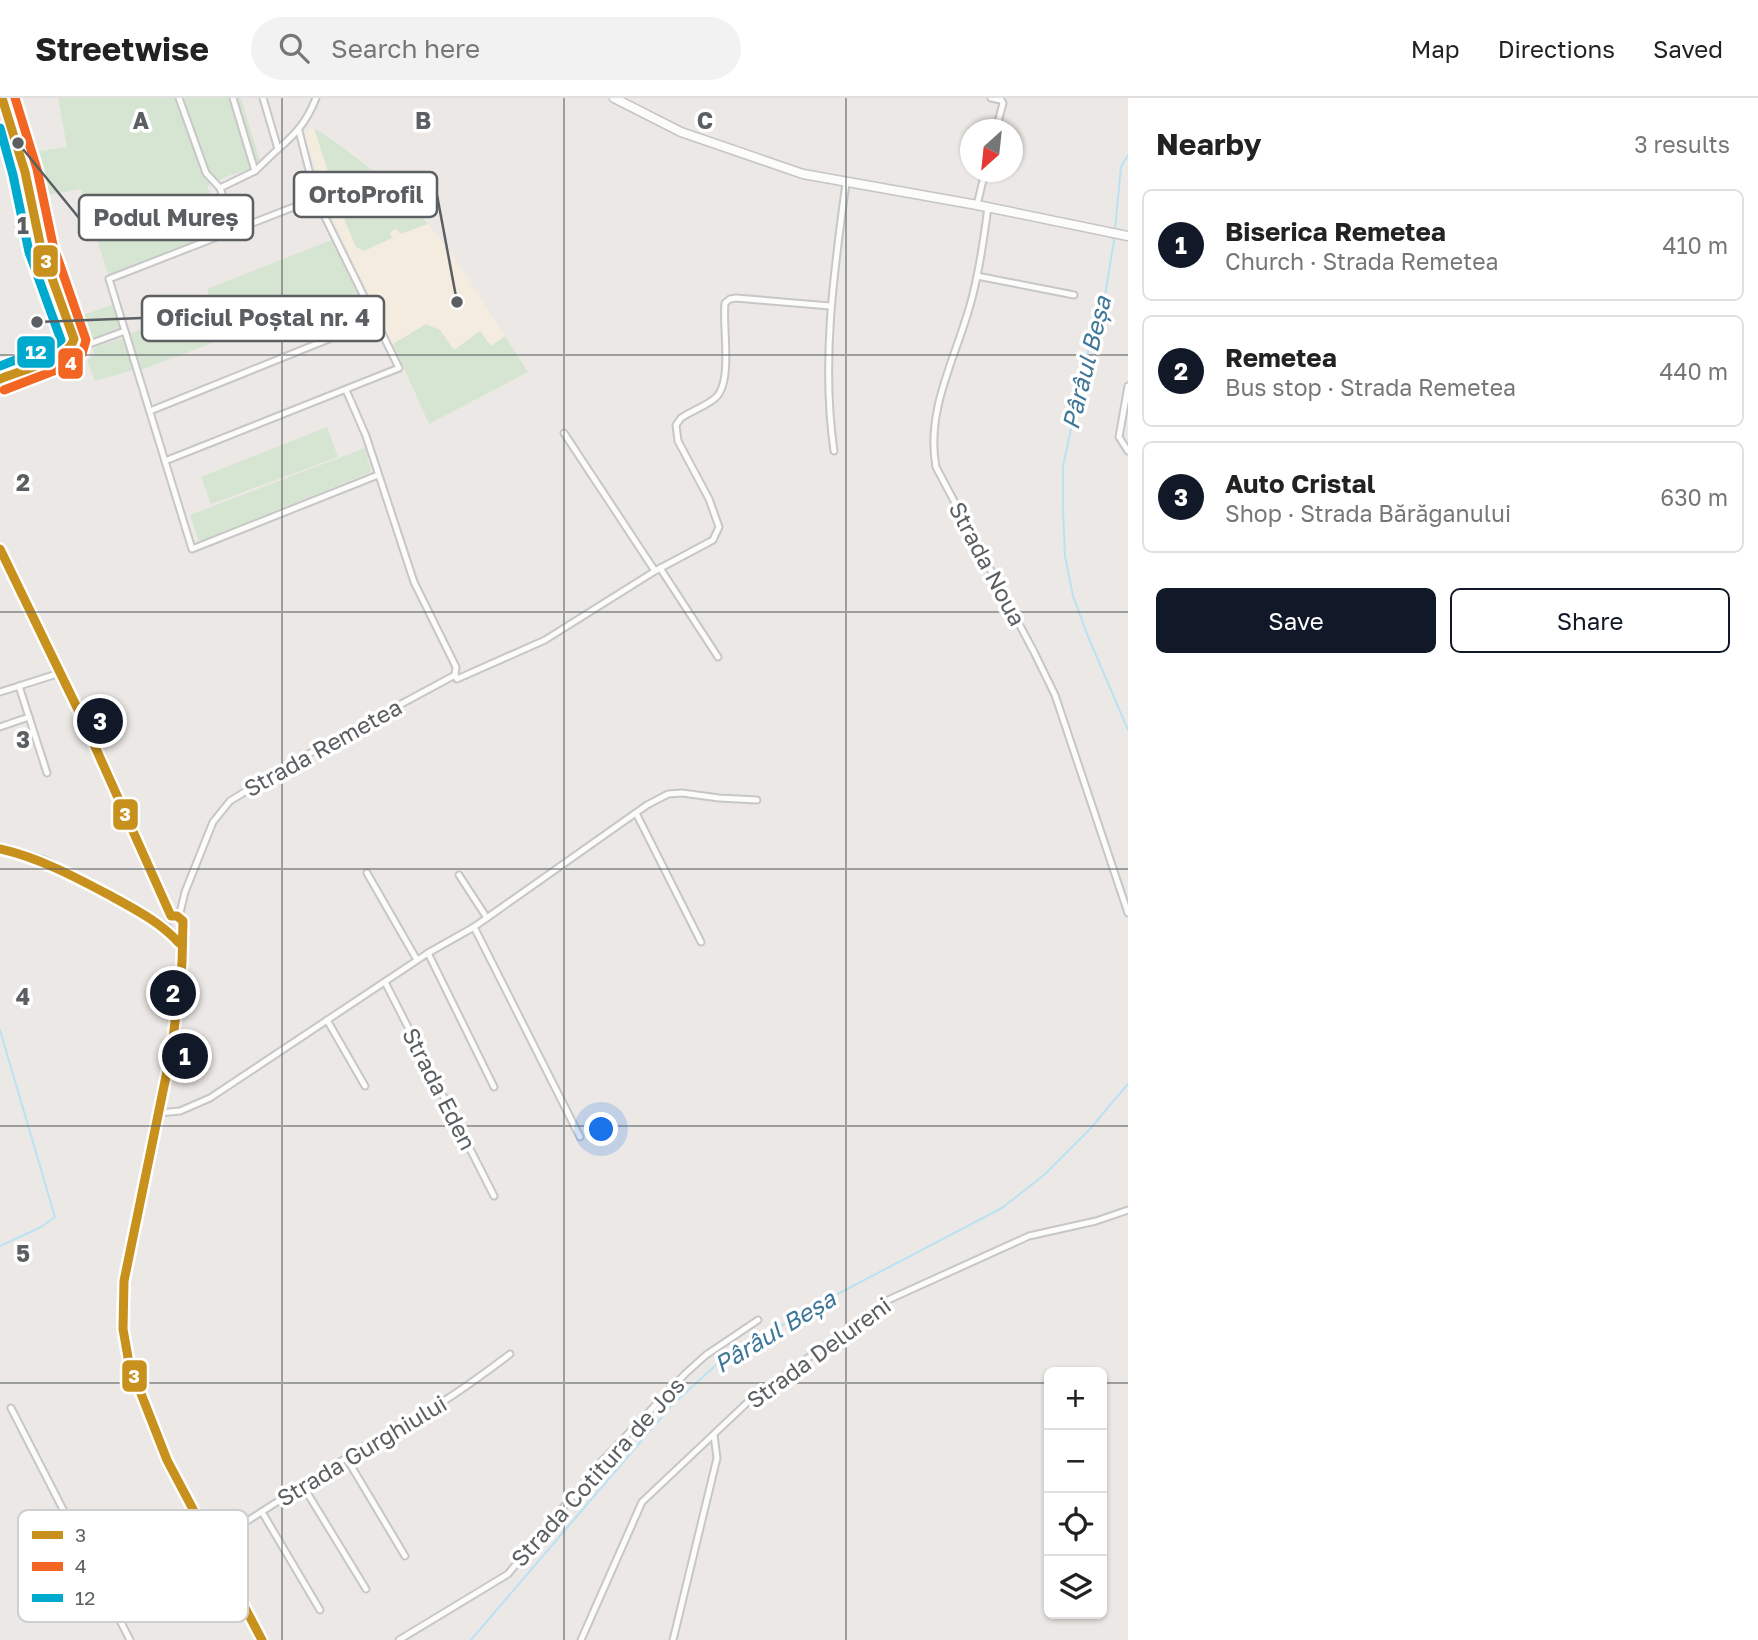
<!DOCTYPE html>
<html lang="en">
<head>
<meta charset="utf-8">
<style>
  body { margin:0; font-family:"Golos Text",sans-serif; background:#f2f2f2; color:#222 }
  .controls { position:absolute; right:21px; bottom:21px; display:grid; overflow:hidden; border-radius:10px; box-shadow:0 2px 5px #0004 }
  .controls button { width:63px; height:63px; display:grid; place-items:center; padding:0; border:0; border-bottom:2px solid #e0e0e0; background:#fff; color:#222; font:35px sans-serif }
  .compass { position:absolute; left:960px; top:21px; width:63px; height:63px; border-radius:50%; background:#fff; box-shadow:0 2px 5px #0004; rotate:207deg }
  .you { position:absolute; left:602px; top:1032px; width:24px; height:24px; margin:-18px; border:5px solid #fff; border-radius:50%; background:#1a73e8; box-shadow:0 0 0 10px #1a73e833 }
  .badge { display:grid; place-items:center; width:46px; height:46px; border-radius:50%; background:#111827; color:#fff; font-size:23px; font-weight:700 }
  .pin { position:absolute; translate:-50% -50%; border:4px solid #fff; box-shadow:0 2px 7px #0006 }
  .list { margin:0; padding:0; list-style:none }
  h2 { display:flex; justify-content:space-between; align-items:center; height:91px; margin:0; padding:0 28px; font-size:30px }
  h2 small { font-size:23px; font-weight:400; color:#767676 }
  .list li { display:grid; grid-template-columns:46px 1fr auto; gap:21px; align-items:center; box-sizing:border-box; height:112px; margin:0 14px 14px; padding:0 14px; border:2px solid #e0e0e0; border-radius:10px }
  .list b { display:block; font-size:26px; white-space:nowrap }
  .list p { margin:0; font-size:23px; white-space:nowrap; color:#767676 }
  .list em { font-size:23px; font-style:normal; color:#767676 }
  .actions { display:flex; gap:14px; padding:21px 28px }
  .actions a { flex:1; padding:16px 0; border:2px solid #111827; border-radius:10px; text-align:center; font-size:24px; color:#111827 }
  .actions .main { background:#111827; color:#fff }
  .icon { flex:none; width:38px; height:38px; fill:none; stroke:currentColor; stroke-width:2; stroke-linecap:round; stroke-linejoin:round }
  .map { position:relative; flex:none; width:1128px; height:1542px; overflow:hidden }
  header { display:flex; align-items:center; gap:42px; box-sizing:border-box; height:98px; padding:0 35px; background:#fff; border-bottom:2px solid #e0e0e0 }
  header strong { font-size:33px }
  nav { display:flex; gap:38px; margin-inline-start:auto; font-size:24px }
  .search { width:490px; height:63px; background:#f2f2f2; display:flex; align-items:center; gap:18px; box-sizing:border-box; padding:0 24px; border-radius:38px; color:#767676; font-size:26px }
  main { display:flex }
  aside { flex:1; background:#fff }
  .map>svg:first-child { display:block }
  .commercial { fill:#f4ecde }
  .green { fill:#d6e5d1 }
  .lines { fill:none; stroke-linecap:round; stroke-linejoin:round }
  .stream { stroke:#bbe2f3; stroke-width:2 }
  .street-casing { stroke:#c7c7c7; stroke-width:9 }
  .secondary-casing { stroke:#c6c5c6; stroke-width:11 }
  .primary-casing { stroke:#d1c5b4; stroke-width:12 }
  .street { stroke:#fcfcfb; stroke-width:5 }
  .secondary { stroke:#fcfcfb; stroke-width:8 }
  .primary { stroke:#f2eee7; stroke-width:9 }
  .bus-1-casing { stroke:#fff; stroke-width:14 }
  .bus-2-casing { stroke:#fff; stroke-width:14 }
  .bus-3-casing { stroke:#fff; stroke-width:14 }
  .bus-1 { stroke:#c8911d; stroke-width:9 }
  .bus-2 { stroke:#f26522; stroke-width:9 }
  .bus-3 { stroke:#00a9ce; stroke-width:9 }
  .grid { fill:none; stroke:#5b5f62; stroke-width:2; stroke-opacity:0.55 }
  .labels { text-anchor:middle; stroke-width:7; stroke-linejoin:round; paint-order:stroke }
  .street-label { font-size:23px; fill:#5b5f62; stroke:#fff }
  .water-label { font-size:24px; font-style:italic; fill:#3f7799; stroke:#fff }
  .key { fill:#fff; stroke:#cecfd0; stroke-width:2 }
  .key-label { font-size:19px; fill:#5b5f62 }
  .grid-label { font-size:23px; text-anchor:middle; font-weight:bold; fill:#5b5f62; stroke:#fff; stroke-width:7; stroke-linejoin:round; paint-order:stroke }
  .leader { fill:none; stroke:#5b5f62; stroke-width:2.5 }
  .callout-dot { fill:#5b5f62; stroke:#fff; stroke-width:2.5 }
  .callout { fill:#fff; stroke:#5b5f62; stroke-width:2.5 }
  .callout-label { font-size:24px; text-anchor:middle; font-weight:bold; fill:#5b5f62 }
  .line-badge { stroke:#fff; stroke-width:2.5 }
  .badge-label { font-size:19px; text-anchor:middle; font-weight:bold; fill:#fff }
</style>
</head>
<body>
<header>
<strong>Streetwise</strong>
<div class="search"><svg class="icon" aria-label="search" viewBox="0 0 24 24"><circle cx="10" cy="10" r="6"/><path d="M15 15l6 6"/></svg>Search here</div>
<nav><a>Map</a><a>Directions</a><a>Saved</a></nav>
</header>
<main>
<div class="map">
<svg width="1128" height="1542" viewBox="0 0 1128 1542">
  <rect width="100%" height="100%" fill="#ebe8e5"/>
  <polygon class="commercial" points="311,29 351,54 399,94 429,127 457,163 528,274 429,326 329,112 310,52 302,42"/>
  <g class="green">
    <polygon points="58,0 241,0 261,67 225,79 207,88 224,134 109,179 81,91 37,99 27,55 67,49"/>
    <path d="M 314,30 C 358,58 393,87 428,126 L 400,136 L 397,131 L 390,134 L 392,140 L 364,153 L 356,149 L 341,114 Z"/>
    <polygon points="49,135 87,242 80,245 42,137"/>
    <polygon points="332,142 362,200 259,240 254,229 141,272 129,236 211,204 207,191"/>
    <polygon points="114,206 122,231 89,242 81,218"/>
    <polygon points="426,226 440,232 454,252 480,233 491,248 505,238 528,274 429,326 393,246"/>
    <polygon points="123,240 134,272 95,283 87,263 94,257 93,250"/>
    <polygon points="327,329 338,359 211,406 201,379"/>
    <polygon points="365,350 371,374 199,444 190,417"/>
  </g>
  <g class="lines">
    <g class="stream">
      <polyline points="1115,131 1121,69 1128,57"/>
      <polyline points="1115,137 1105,197 1092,244 1080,273 1075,295 1075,313 1063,368 1063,412 1065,458 1073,498 1087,536 1128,632"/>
      <polyline points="0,932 55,1119 41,1129 0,1148"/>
      <polyline points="471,1542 672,1307 715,1268 807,1212 1002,1110 1044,1077 1089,1032 1128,986"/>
    </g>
    <g class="street-casing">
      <g id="street">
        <polyline points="179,0 206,75 220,90 255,73 278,51"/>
        <polyline points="233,0 255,73"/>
        <path d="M 263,0 L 278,51 C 296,36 307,23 316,0"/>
        <polyline points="991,0 1001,2 1003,5 996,32"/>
        <polyline points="220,90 235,132"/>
        <polyline points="317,100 109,181 192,451 378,377"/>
        <polyline points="977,107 985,74"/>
        <path d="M 988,109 C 984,140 980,170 972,200 C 958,256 925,310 936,369 L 1034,554 L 1055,597 L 1128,815"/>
        <polyline points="977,178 1074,197"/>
        <polyline points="72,249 81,249 125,233"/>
        <polyline points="1128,288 1119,339 1128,353"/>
        <polyline points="346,292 366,338 414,484 456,569 455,577"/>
        <polyline points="150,313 376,222"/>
        <polyline points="564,335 655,473"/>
        <path d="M 834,353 C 821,264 834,173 846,85"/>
        <polyline points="165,363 399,270 325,119 313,88 299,33"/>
        <polyline points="660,470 718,559"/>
        <path d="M 455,577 L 457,581 L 545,542 L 655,473 L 713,442 L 719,429 L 709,401 L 678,343 L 676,327 L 681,320 C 691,313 704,309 714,301 C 734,287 722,228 725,205 L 730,201 L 736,200 L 830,208"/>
        <polyline points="19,588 47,675"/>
        <polyline points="0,594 60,575"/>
        <polyline points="0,629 29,619"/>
        <polyline points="636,715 701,844"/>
        <polyline points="367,775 417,862"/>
        <polyline points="459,777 487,820"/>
        <polyline points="179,819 185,794 213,724 230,703 290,666 455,577"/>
        <polyline points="474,829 580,1039"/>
        <polyline points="428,855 494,989"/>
        <polyline points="385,884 494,1098"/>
        <polyline points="327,922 365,988"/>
        <polyline points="158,1015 180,1013 210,1000 428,855 474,829 647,707 668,696 682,695 719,700 757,702"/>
        <polyline points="11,1310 130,1542"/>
        <polyline points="347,1361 405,1458"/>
        <polyline points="303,1388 366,1491"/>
        <polyline points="262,1414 320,1512"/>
        <path d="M 211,1446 L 376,1341 C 425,1318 468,1288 510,1256"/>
        <polyline points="399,1542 508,1476 602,1363 686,1275 706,1257 758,1222"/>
        <polyline points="581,1542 642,1404 750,1302 888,1202 1029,1138 1096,1123 1128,1112"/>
        <polyline points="673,1542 717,1360 714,1337"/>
      </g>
    </g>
    <g class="secondary-casing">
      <g id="secondary">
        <polyline points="614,0 681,34 803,76 977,107 1128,138"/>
        <polyline points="0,451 84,624 171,818"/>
        <polyline points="0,751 42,762 78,780 166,829 182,849"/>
        <polyline points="171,818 179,819 183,826 181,832 183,851 175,925 128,1160 124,1183 123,1231 129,1265 167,1362 262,1542"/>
      </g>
    </g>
    <g class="primary-casing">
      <polyline id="primary" points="0,281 62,257 72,249 74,241 41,150 25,74 11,24 2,0"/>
    </g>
    <use href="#street" class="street"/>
    <use href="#secondary" class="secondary"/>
    <use href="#primary" class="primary"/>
    <g class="bus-1-casing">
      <g id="bus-1">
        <path d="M 0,281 C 19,273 69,261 74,241 L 41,150 L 25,74 L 2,0"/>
        <polyline points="0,451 84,624 171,818 177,818 183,823 182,865 172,949 124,1183 123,1231 129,1265 167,1362 262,1542"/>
        <path d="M 0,751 C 40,760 75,779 111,798 C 136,812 160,824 179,845"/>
      </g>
    </g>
    <g class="bus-2-casing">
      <polyline id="bus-2" points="4,292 69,267 82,256 86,242 53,147 37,71 15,0"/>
    </g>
    <g class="bus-3-casing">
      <polyline id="bus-3" points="0,30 13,77 29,154 61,242 56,246 0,268"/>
    </g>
    <use href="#bus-1" class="bus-1"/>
    <use href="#bus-2" class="bus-2"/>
    <use href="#bus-3" class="bus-3"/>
  </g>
  <path class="grid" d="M 282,0 L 282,1542M 564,0 L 564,1542M 846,0 L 846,1542M 0,257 L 1128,257M 0,514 L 1128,514M 0,771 L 1128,771M 0,1028 L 1128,1028M 0,1285 L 1049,1285M 1102,1285 L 1128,1285"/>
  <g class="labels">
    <g class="street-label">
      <text transform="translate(987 466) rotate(62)" y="8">Strada Noua</text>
      <text transform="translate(323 650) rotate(-29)" y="8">Strada Remetea</text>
      <text transform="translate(439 991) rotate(63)" y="8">Strada Eden</text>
      <text transform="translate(819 1255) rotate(-36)" y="8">Strada Delureni</text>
      <text transform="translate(362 1353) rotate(-31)" y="8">Strada Gurghiului</text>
      <text transform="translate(598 1374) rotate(-48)" y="8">Strada Cotitura de Jos</text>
    </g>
    <g class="water-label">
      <text transform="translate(1087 265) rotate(-76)" y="8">Pârâul Beșa</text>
      <text transform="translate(775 1234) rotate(-31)" y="8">Pârâul Beșa</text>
    </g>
  </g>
  <rect x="18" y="1412" width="230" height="112" rx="10" class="key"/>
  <rect x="32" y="1433" width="31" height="8" fill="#c8911d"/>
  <rect x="32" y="1464" width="31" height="9" fill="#f26522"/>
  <rect x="32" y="1496" width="31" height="8" fill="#00a9ce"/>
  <g class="key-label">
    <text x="75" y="1444">3</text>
    <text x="75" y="1475">4</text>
    <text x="75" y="1507">12</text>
  </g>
  <g class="grid-label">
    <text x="141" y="31">A</text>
    <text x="423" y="31">B</text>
    <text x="705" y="31">C</text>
    <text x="23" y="136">1</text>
    <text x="23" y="393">2</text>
    <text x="23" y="650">3</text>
    <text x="23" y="907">4</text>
    <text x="23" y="1164">5</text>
  </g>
  <path class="leader" d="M457 204L437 97M18 45L79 120M37 224L142 220"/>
  <g class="callout-dot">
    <circle cx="457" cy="204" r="7"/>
    <circle cx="18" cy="45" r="7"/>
    <circle cx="37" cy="224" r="7"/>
  </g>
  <g class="callout">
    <rect x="294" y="74" width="143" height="45" rx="7"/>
    <rect x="79" y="97" width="174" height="45" rx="7"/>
    <rect x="142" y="198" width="242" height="45" rx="7"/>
  </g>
  <g class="callout-label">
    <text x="366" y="105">OrtoProfil</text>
    <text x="166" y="128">Podul Mureș</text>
    <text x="263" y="228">Oficiul Poștal nr. 4</text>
  </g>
  <g class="line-badge">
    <rect x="32" y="146" width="27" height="34" rx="7" fill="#c8911d"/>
    <rect x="16" y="237" width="40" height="34" rx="7" fill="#00a9ce"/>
    <rect x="57" y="249" width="27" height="33" rx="7" fill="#f26522"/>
    <rect x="112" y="700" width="27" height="33" rx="7" fill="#c8911d"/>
    <rect x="121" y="1261" width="27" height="34" rx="7" fill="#c8911d"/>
  </g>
  <g class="badge-label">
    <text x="46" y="170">3</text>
    <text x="36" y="261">12</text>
    <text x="71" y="272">4</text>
    <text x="125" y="723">3</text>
    <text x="134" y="1285">3</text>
  </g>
</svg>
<div class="controls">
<button>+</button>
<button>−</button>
<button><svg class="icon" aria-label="locate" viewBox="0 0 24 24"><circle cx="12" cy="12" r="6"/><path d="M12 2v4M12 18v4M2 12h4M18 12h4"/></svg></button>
<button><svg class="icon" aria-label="layers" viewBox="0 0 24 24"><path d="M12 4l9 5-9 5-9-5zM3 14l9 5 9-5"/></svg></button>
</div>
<svg class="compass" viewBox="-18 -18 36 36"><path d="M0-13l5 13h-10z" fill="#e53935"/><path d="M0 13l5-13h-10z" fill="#767676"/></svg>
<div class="you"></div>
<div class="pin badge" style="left:185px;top:958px">1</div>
<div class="pin badge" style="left:173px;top:895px">2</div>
<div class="pin badge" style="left:100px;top:623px">3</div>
</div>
<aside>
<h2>Nearby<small>3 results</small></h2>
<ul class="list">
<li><span class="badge">1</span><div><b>Biserica Remetea</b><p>Church · Strada Remetea</p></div><em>410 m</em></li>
<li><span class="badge">2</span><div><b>Remetea</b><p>Bus stop · Strada Remetea</p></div><em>440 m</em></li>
<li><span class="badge">3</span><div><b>Auto Cristal</b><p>Shop · Strada Bărăganului</p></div><em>630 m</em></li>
</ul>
<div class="actions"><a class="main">Save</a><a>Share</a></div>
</aside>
</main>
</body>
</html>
